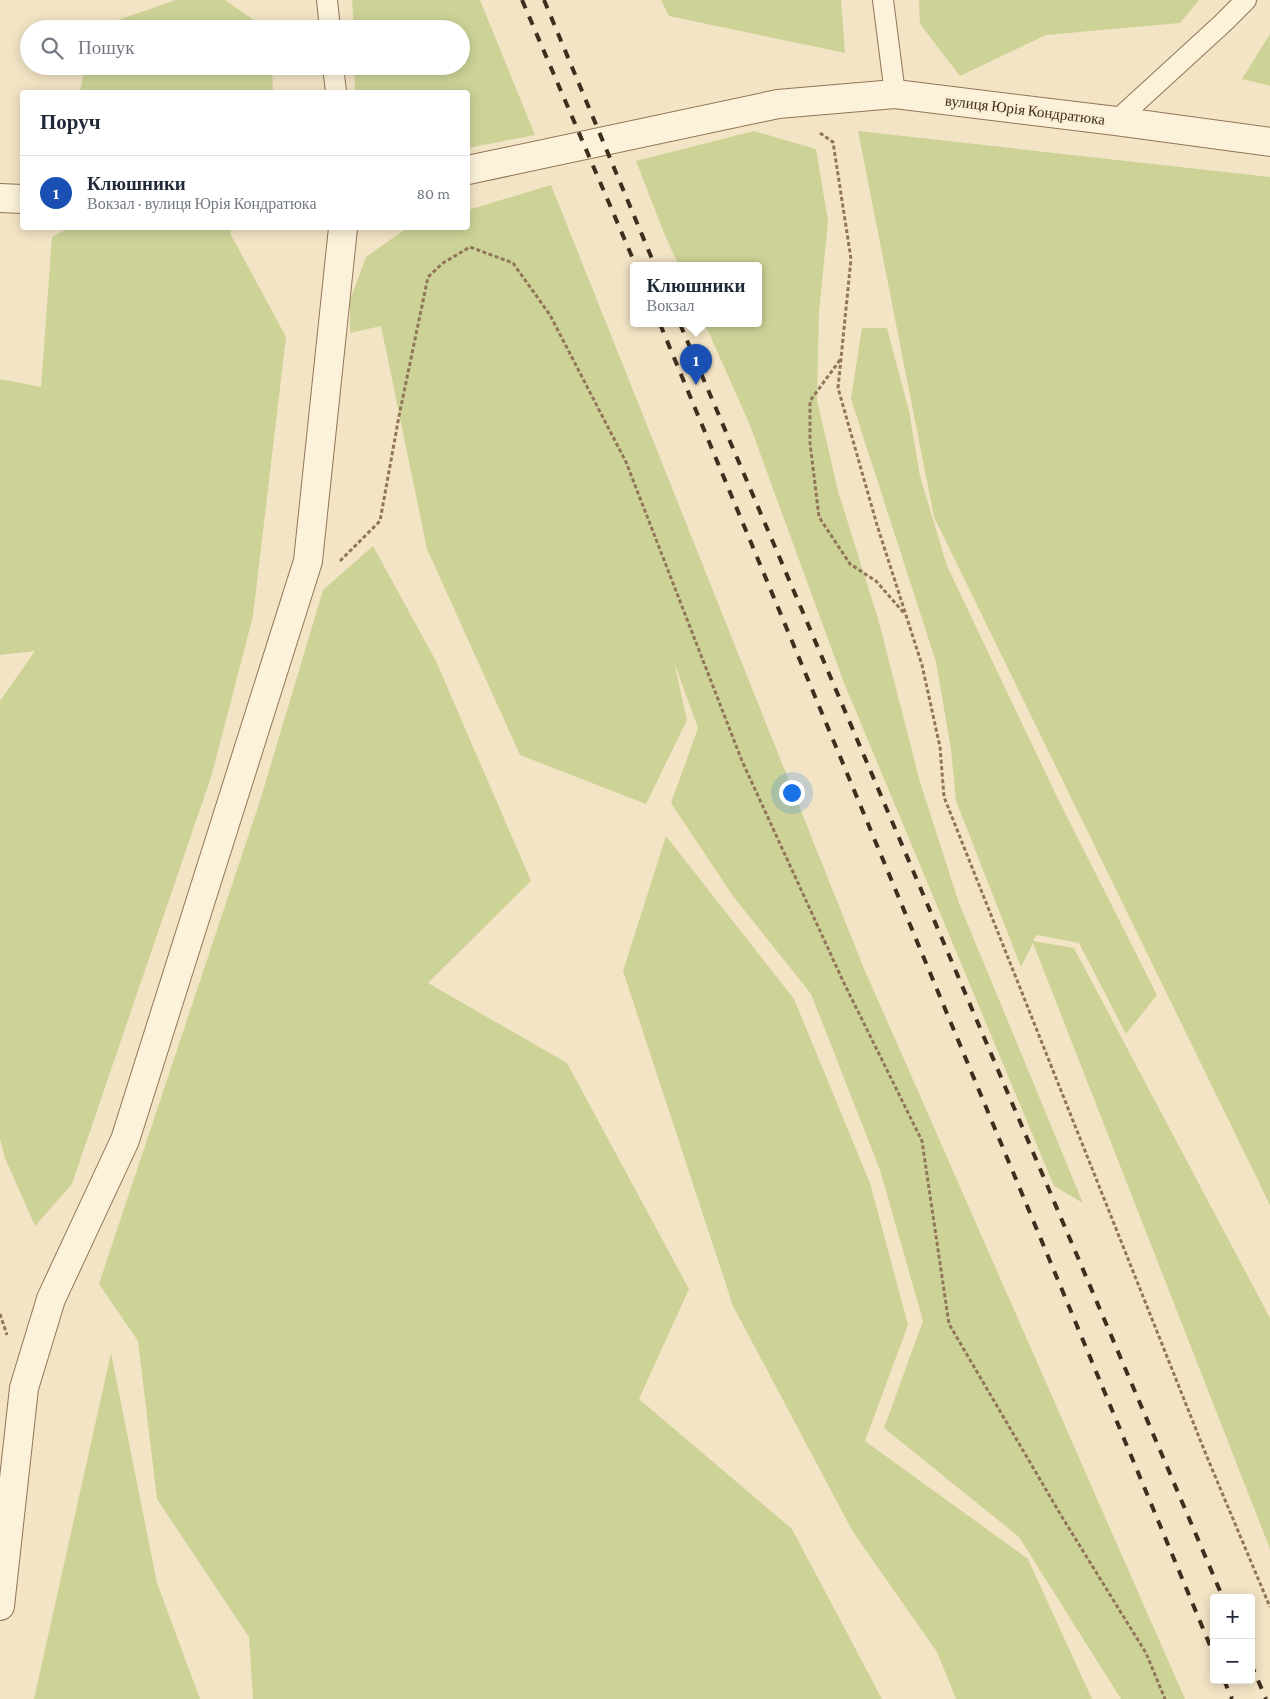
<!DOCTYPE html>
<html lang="uk">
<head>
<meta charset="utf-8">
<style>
  body { margin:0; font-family:"Crimson Pro",serif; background:#f6f6f7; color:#1f2937 }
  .controls { position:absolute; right:15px; bottom:15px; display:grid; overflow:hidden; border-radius:5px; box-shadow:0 2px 12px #0003 }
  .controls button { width:45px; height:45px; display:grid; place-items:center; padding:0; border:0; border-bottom:1px solid #e0e1e3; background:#fff; color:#1f2937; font:25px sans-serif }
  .you { position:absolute; left:791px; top:792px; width:18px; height:18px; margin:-12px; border:4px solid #fff; border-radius:50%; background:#1a73e8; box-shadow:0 0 0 8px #1a73e833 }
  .badge { display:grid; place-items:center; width:32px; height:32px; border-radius:50%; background:#ea580c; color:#fff; font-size:16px; font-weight:700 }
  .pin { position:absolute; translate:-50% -41px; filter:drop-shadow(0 1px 2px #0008) }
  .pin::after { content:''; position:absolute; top:26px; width:18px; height:15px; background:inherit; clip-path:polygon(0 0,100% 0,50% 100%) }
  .popup { position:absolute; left:630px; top:262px; width:132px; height:65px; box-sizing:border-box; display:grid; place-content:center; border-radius:5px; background:#fff; filter:drop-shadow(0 1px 4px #0005); font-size:16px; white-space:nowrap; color:#747a83 }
  .popup b { font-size:19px; color:#1f2937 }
  .popup::after { content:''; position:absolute; left:50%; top:100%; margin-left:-10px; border:10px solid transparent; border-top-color:#fff }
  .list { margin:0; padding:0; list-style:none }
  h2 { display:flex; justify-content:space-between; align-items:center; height:65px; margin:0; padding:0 20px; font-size:21px }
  h2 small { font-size:16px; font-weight:400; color:#747a83 }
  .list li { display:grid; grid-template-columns:32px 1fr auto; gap:15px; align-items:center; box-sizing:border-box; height:75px; padding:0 20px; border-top:1px solid #e0e1e3 }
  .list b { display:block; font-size:19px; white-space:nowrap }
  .list p { margin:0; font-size:16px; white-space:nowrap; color:#747a83 }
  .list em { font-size:16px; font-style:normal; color:#747a83 }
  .icon { flex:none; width:28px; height:28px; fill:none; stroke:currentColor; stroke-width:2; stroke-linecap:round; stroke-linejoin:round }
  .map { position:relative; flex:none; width:1270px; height:1699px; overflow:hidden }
  .search { position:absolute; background:#fff; box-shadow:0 2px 12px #0003; left:20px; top:20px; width:450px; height:55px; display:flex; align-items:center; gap:12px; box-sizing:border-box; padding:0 18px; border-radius:28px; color:#747a83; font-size:19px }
  .panel { position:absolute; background:#fff; box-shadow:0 2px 12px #0003; left:20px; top:90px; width:450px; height:140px; border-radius:5px }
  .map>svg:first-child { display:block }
  .green { fill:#cdd397 }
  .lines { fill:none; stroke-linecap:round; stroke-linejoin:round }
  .lane-casing { stroke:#917558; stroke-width:22 }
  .street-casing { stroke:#917558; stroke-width:30 }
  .path { stroke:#917558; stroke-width:3; stroke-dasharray:4 2.5; stroke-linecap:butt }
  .lane { stroke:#fcf1d9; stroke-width:20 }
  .street { stroke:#fcf1d9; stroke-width:28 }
  .rail { stroke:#3f2d1e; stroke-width:4; stroke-dasharray:9 9; stroke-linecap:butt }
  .labels { text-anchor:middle; stroke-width:4; stroke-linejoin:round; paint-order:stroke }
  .street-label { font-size:15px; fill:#3f2d1e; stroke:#faeed5 }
</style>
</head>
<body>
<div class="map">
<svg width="1270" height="1699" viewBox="0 0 1270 1699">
  <rect width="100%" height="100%" fill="#f3e4c5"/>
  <g class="green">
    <polygon points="176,0 225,0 267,29 92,29"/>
    <polygon points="352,0 480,0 535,135 468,148 468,92 355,92 354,66 461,66 461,29 354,29"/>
    <polygon points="661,0 841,0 845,53 669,16"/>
    <polygon points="919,0 1199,0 1180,23 1046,35 960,76 920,24"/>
    <polygon points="1270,34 1270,86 1242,79"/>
    <polygon points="85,66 272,66 273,92 80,92"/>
    <polygon points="754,131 816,149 828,221 819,313 817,400 838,491 879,622 920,782 959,903 1083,1203 1054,1186 844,683 749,423 705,324 758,324 758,266 679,266 664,233 636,161"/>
    <polygon points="858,131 1270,177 1270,1205 934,517"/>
    <polygon points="551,185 863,966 1185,1699 1121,1699 1019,1537 884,1428 923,1321 880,1170 811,994 733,896 671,803 698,728 674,662 687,720 646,804 520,755 427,549 381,326 350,333 350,300 366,257 407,228 468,228 468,210"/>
    <polygon points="69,228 233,228 230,233 286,337 253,616 212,774 72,1184 35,1226 5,1158 0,1139 0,701 35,651 0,655 0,379 41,387 52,237"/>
    <polygon points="862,328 887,328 909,411 920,476 947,566 1058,799 1157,995 1126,1034 1079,943 1037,935 1033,941 1074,948 1270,1318 1270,1549 1033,943 1021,967 956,801 951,749 936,662 851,399"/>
    <polygon points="373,546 436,661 531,881 428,983 567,1063 689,1289 639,1399 792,1529 882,1699 253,1699 249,1637 157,1499 138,1341 99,1284 260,801 323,590"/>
    <polygon points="666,836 794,999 870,1183 908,1325 865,1441 1028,1559 1092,1699 956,1699 937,1652 853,1532 733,1306 623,971"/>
    <polygon points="111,1353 157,1583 200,1699 34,1699"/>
  </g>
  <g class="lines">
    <g class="lane-casing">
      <g id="lane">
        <polyline points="327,0 330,29"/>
        <polyline points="883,0 895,94"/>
        <polyline points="333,66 336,92"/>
        <polyline points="1116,121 1223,23 1246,0"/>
      </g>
    </g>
    <g class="street-casing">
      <g id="street">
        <polyline points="468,170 778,104 895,94 1116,121 1270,142"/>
        <polyline points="0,198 22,199"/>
        <polyline points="0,1606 24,1388 51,1299 125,1140 308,561 343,228"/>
      </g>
    </g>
    <g class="path">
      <polyline points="820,133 833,142 851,259 838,388 877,525 922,665 940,747 944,797 1207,1457 1270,1607"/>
      <polyline points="840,360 810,401 810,443 819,517 850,564 876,581 904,613"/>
      <polyline points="340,561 380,521 399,416 428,277 443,263 470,247 513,263 550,315 626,462 742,761 843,981 922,1141 949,1324 1062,1517 1146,1653 1165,1699"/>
      <polyline points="0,1314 7,1335"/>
    </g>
    <use href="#lane" class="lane"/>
    <use href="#street" class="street"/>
    <g class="rail">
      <polyline points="522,0 636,266"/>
      <polyline points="544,0 655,266"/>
      <polyline points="660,324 1214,1655"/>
      <polyline points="680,324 1223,1598"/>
      <polyline points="1251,1664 1266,1699"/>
      <polyline points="1224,1680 1232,1699"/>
    </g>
  </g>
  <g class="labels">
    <g class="street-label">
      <text transform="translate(1025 110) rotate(7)" y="5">вулиця Юрія Кондратюка</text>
    </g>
  </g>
</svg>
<div class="controls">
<button>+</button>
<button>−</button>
</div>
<div class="you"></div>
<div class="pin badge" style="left:696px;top:385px;background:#1a4fb4">1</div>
<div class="popup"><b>Клюшники</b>Вокзал</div>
<div class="search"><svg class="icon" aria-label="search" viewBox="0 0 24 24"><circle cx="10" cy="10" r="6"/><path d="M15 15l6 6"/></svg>Пошук</div>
<section class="panel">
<h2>Поруч<small></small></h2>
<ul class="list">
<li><span class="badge" style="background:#1a4fb4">1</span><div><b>Клюшники</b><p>Вокзал · вулиця Юрія Кондратюка</p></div><em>80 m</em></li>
</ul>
</section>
</div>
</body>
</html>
